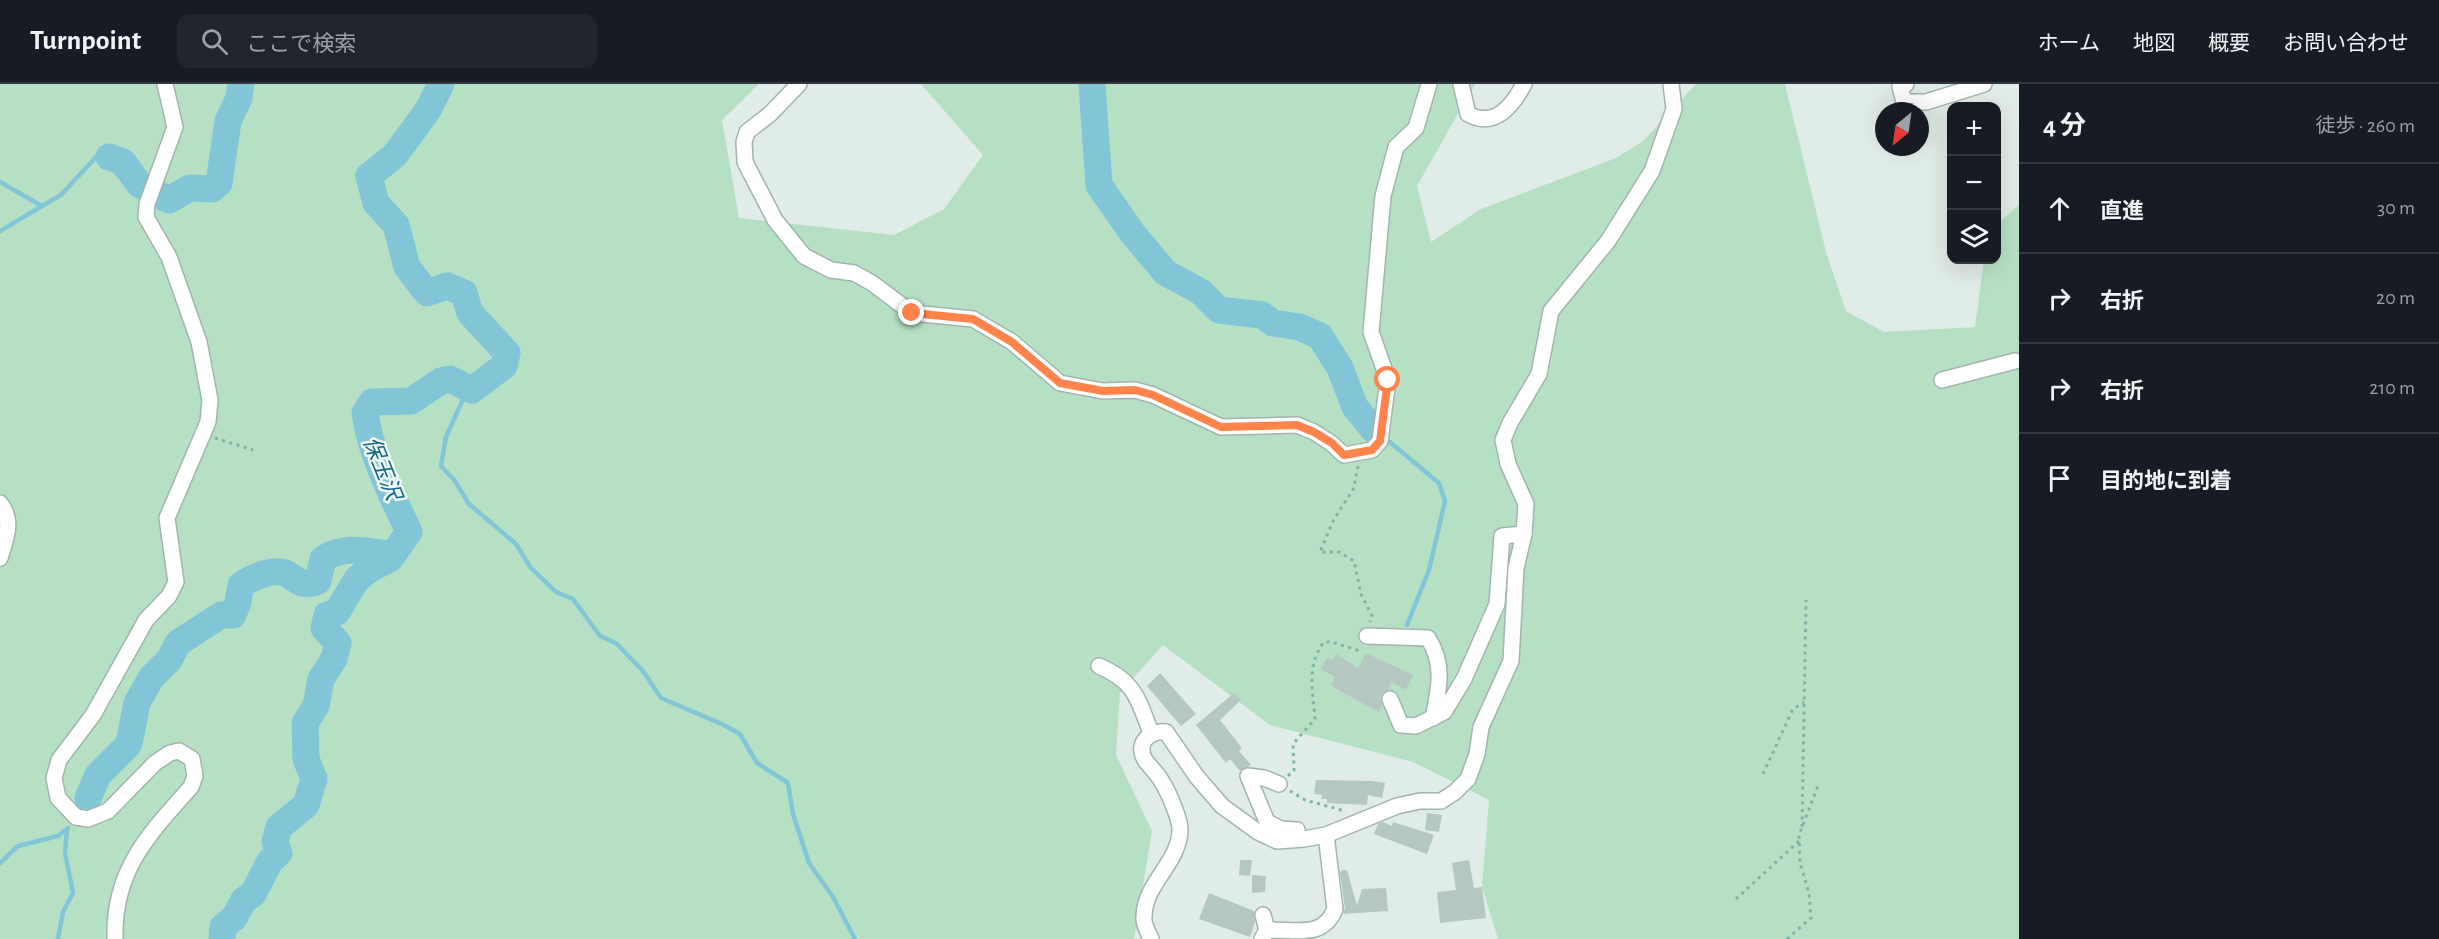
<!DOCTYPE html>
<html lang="ja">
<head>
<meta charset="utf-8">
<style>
  body { margin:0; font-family:"Alegreya Sans","Noto Sans JP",sans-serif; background:#20242c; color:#f1f3f6 }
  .controls { position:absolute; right:18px; top:18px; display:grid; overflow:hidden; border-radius:12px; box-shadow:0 6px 24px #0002 }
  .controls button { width:54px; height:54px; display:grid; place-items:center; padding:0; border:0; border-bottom:2px solid #363941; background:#171b24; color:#f1f3f6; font:30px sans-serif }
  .compass { position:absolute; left:1875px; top:18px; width:54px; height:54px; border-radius:50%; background:#171b24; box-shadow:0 6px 24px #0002; rotate:209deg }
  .stop { position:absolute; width:18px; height:18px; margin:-14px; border:4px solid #ff834b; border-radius:50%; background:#fff }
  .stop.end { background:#ff834b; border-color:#fff; box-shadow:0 2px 6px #0008 }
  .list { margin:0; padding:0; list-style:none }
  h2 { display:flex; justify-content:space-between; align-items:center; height:78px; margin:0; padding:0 24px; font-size:26px }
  h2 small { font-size:20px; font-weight:400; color:#9ea1a6 }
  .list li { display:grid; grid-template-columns:39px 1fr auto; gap:18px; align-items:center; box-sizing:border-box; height:90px; padding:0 24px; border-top:2px solid #363941 }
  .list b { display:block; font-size:22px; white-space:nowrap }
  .list em { font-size:20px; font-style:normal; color:#9ea1a6 }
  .icon { flex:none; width:33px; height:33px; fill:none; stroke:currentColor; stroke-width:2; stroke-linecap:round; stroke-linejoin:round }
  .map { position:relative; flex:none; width:2019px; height:855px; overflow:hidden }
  header { display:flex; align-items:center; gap:36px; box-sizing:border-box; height:84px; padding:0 30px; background:#171b24; border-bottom:2px solid #363941 }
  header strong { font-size:28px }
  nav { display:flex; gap:33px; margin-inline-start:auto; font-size:21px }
  .search { width:420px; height:54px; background:#20242c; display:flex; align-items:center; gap:15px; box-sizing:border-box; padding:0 21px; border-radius:12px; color:#9ea1a6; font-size:22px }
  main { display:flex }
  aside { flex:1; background:#171b24 }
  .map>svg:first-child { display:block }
  .green { fill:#b6e0c4 }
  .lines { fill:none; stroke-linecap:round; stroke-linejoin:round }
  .stream { stroke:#81c5d7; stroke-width:4.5 }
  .river { stroke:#81c5d7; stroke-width:27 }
  .building { fill:#b5c7c1 }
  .minor-casing { stroke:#a2b4af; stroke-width:18 }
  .path { stroke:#7db3a6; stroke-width:3; stroke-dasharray:3 4.5; stroke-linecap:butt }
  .minor { stroke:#fff; stroke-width:15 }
  .route { stroke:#ff834b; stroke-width:8 }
  .labels { text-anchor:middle; stroke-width:5; stroke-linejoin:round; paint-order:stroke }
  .water-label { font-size:22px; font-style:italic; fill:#136780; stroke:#f0f9f5 }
</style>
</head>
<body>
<header>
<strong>Turnpoint</strong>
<div class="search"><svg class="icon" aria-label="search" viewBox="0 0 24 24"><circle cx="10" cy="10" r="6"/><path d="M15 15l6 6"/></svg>ここで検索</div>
<nav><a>ホーム</a><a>地図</a><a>概要</a><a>お問い合わせ</a></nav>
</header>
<main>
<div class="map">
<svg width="2019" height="855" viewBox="0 0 2019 855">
  <rect width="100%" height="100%" fill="#e0ece7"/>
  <polygon class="green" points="0,0 759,0 722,36 739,134 894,151 944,125 983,71 921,0 1475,0 1417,102 1431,158 1481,125 1616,74 1643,57 1696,0 1785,0 1826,168 1846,227 1884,248 1975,243 1984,176 1996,176 1997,140 2019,121 2019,855 1498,855 1482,803 1489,716 1413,678 1270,641 1163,561 1120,609 1116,671 1152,747 1134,855 0,855"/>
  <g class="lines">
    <g class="stream">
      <polyline points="0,98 42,122 61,111 97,72 109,73"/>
      <polyline points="0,147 42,122"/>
      <polyline points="468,304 446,353 441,382 455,397 469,420 516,460 530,483 556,508 573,515 600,552 616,559 643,587 661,614 724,641 740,650 757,679 788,699 793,730 809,779 833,813 855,855"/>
      <polyline points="1385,354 1439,399 1445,417 1429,486 1407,541"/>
      <polyline points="83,722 88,714"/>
      <polyline points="0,779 18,762 58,752 68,744"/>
      <polyline points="58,855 63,828 73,809 65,769 67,745"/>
    </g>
    <g class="river">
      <polyline points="1092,0 1099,101 1133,150 1166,189 1201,208 1219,226 1262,231 1273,239 1299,243 1320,252 1340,284 1355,323 1373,345"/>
      <polyline points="109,73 123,78 139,100 169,116 190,104 212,105 219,99 228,37 239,14 241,0"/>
      <path d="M 88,714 L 98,691 L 129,660 L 137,619 L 151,594 L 169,576 L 178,559 L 221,531 L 233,531 L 238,518 L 241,501 C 251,494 275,483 287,490 C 299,496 301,504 318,497 L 323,475 C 344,460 370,468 393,471"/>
      <path d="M 222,855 L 223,843 L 234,834 L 244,816 L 253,810 L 270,777 L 279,769 L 275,758 L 279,743 L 306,721 L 314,695 L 306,675 L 305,639 L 316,622 L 321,595 L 334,575 L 338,559 L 324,544 L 327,531 L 337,528 L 357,495 L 370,485 L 390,475 L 409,448 C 391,409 371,371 365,329 L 372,318 L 411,317 L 441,297 L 450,295 L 472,306 L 504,282 L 507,269 L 470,229 L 464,209 L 447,202 L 427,209 L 407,183 L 396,141 L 376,119 L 369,92 L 395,71 L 428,26 L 441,0"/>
    </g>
  </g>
  <g class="building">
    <polygon points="1366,569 1413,591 1406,606 1391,598 1388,606 1383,609 1380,613 1382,621 1379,628 1331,602 1335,593 1321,585 1327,574 1332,576 1336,570 1358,584"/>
    <polygon points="1160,589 1196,630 1181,642 1147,602"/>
    <polygon points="1234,609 1241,616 1220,636 1242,664 1239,667 1251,681 1240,687 1230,675 1226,679 1196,641"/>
    <polygon points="1316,696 1372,697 1385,699 1382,714 1368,711 1367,721 1327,719 1327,715 1321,715 1322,711 1314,710"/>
    <polygon points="1427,729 1442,731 1439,748 1425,746"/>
    <polygon points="1383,738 1392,742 1393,738 1434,751 1427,770 1374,750 1378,740"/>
    <polygon points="1240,776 1252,776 1250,792 1239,791"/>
    <polygon points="1469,776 1474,804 1482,803 1486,834 1440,839 1437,808 1456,806 1452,779"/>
    <polygon points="1344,786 1347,786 1357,822 1362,805 1386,804 1388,827 1343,830 1345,824 1340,788"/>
    <polygon points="1252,791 1266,792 1265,808 1252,809"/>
    <polygon points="1209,809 1254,827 1255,838 1250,853 1199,835"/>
  </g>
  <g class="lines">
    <g class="minor-casing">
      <g id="minor">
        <polyline points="799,0 770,30 747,48 744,58 745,78 775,136 804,172 831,186 854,189 872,199 912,229 973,235 1012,258 1060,299 1103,307 1135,306 1153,311 1221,343 1297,341 1314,348 1331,359 1344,371 1372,366 1380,357 1388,296 1371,248 1383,112 1396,63 1416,44 1429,0"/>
        <path d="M 1461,0 L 1468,30 C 1495,45 1513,21 1524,0"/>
        <polyline points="1906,0 1900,3 1904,18 1926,18 1984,0"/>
        <polyline points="1942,296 2015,277"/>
        <path d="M 0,419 C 14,436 6,455 0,474"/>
        <path d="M 1367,552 L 1428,554 C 1445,580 1439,606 1433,634"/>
        <path d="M 1099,582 C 1135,597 1138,615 1151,649"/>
        <polyline points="1390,615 1401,641 1416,642 1444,628 1464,595 1497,520 1502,452 1524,450"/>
        <polyline points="1279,700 1264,694 1248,692 1267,738 1281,745 1297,746 1298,753"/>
        <polyline points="1263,831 1267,846"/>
        <path d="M 115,855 C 113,787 148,751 191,703 L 195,692 L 192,675 L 179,667 L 170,669 L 155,679 L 108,727 L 88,735 L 76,733 L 58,714 L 54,694 L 59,676 L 93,631 L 146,536 L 169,512 L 176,498 L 167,434 L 208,338 L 210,316 L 199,258 L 169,173 L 146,133 L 147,120 L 175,43 L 165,0"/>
        <path d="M 1151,855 C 1148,848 1143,840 1144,833 C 1144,799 1180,779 1180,745 C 1180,735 1168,707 1162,698 C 1158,690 1150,683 1145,676 C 1135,659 1150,646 1166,648 L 1197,693 L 1222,722 L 1258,748 L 1277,757 L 1304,755 L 1326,751 L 1397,722 L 1420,717 L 1441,717 L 1455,708 L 1468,695 L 1477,670 L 1481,643 L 1511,577 L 1516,484 L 1524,450 L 1526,420 L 1508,380 L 1503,356 L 1510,339 L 1539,290 L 1551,227 L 1608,157 L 1652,87 L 1674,25 L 1671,0"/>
        <path d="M 1262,855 L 1267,846 C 1297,845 1323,855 1335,825 L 1326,751"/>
      </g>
    </g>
    <g class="path">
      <polyline points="215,354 253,366"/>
      <polyline points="1358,382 1354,404 1333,437 1320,468 1339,468 1354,477 1361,510 1372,532 1370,538"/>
      <polyline points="1763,690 1793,625 1804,618"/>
      <path d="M 1288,692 L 1294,686 L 1293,660 L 1315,635 C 1313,607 1306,582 1324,558 L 1332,558 L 1357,566 L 1359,563"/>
      <polyline points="1290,707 1305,716 1345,727"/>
      <polyline points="1802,743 1806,516"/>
      <polyline points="1736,815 1799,757"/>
      <polyline points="1787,855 1811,834 1809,809 1800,779 1799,751 1818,702"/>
    </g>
    <use href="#minor" class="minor"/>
  </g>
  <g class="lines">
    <polyline class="route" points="912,229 973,235 1012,258 1060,299 1103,307 1135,306 1153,311 1221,343 1297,341 1314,348 1332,359 1344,371 1372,366 1380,357 1388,296"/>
  </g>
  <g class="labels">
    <g class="water-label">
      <text transform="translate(383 384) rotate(68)" y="8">保玉沢</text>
    </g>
  </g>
</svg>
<div class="controls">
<button>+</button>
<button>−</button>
<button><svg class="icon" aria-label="layers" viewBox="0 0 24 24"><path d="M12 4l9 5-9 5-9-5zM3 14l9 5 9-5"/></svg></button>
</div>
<svg class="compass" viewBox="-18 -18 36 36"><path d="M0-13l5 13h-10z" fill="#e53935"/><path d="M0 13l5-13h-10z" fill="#9ea1a6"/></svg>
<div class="stop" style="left:1388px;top:296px"></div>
<div class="stop end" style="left:912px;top:229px"></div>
</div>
<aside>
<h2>4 分<small>徒歩 · 260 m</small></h2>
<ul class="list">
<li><svg class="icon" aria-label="ahead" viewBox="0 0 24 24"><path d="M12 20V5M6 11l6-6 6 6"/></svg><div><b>直進</b></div><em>30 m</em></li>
<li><svg class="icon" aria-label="right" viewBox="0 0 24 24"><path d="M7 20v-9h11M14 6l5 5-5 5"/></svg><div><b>右折</b></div><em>20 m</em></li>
<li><svg class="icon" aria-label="right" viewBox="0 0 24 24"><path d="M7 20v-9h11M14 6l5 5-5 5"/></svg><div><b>右折</b></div><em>210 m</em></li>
<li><svg class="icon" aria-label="arrive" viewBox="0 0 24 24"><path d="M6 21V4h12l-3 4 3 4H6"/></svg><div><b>目的地に到着</b></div></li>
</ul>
</aside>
</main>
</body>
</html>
